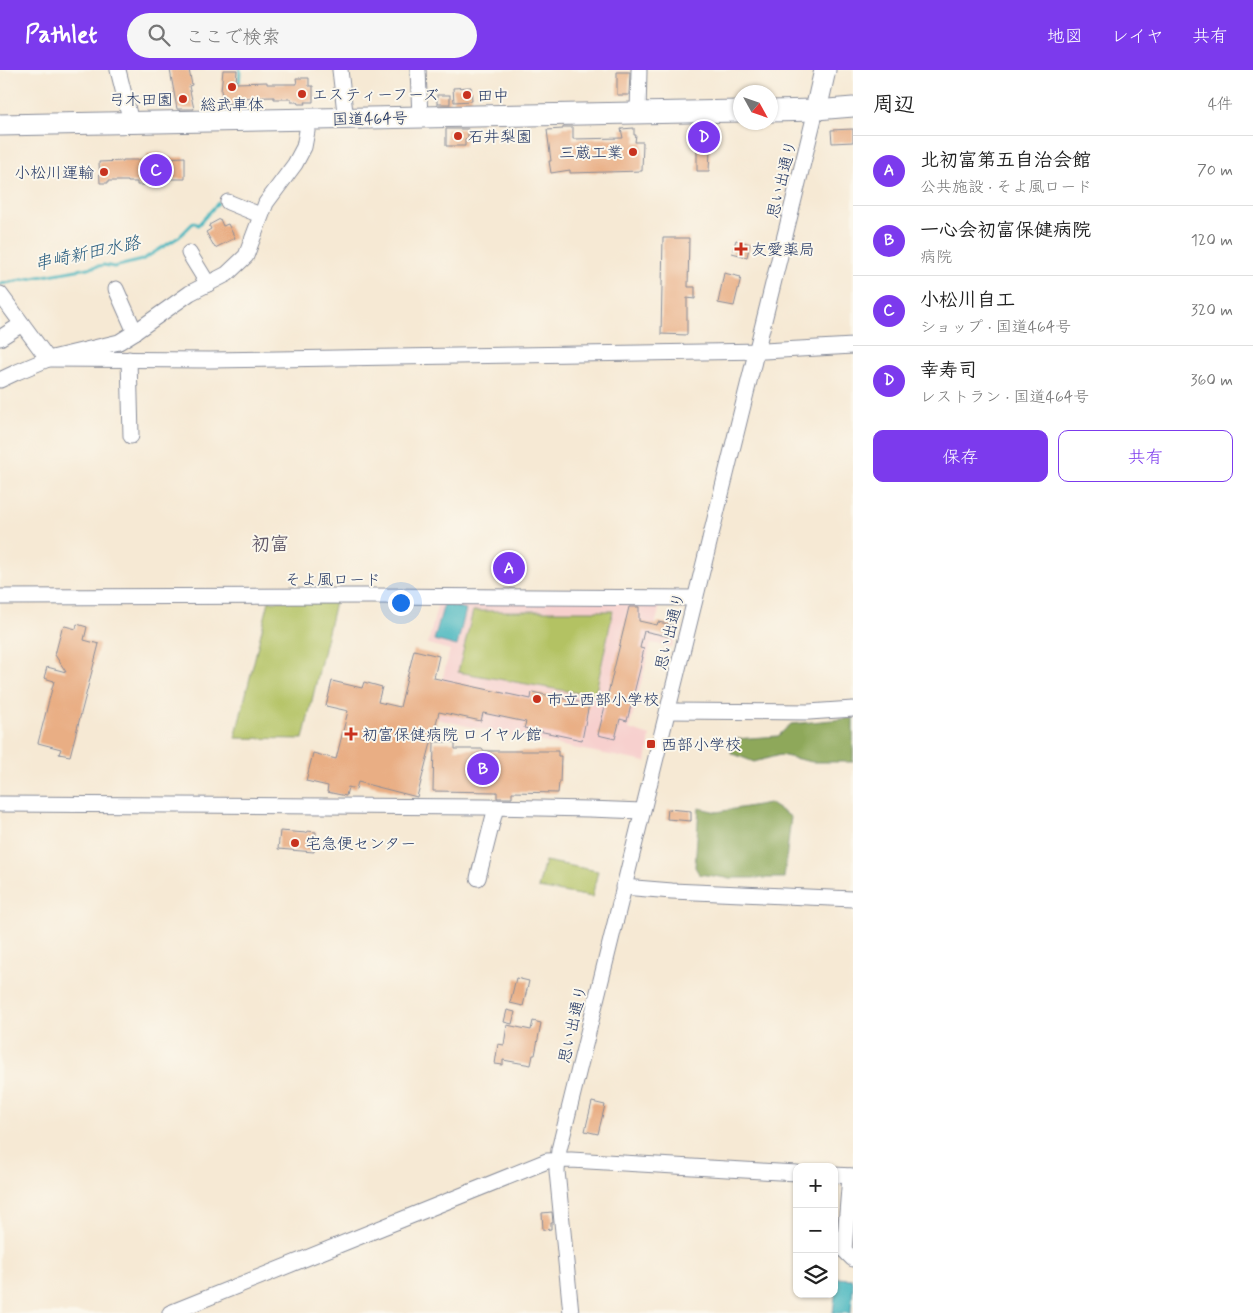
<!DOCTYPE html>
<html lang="ja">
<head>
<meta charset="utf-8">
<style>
  body { margin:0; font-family:Mynerve,"Klee One",sans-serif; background:#f6f6f6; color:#222 }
  .controls { position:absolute; right:15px; bottom:15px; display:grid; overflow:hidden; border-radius:10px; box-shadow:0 1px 4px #0004 }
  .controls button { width:45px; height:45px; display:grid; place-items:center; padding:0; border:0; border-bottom:1px solid #e0e0e0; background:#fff; color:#222; font:25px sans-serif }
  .compass { position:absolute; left:733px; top:15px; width:45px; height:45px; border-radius:50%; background:#fff; box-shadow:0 1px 4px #0004; rotate:130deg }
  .you { position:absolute; left:400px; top:532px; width:18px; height:18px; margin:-12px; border:4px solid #fff; border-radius:50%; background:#1a73e8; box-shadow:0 0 0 8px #1a73e833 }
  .badge { display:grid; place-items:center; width:32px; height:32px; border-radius:50%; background:#7c3aed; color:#fff; font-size:16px; font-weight:700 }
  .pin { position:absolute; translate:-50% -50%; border:2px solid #fff; box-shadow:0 1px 5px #0006 }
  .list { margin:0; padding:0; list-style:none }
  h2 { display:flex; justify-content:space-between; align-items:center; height:65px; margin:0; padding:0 20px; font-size:21px }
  h2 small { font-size:16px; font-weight:400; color:#767676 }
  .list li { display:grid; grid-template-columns:32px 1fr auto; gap:15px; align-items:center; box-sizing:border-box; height:70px; padding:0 20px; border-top:1px solid #e0e0e0 }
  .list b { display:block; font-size:19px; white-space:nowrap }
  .list p { margin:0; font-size:16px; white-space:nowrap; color:#767676 }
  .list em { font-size:16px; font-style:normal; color:#767676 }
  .actions { display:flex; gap:10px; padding:15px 20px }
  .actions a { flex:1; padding:11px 0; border:1px solid #7c3aed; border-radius:10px; text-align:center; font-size:18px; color:#7c3aed }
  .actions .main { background:#7c3aed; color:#fff }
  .icon { flex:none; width:28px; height:28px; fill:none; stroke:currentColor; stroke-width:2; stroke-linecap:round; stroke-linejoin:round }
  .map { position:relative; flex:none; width:853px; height:1243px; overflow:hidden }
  header { display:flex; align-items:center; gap:30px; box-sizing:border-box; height:70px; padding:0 25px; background:#7c3aed; color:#fff }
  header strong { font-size:24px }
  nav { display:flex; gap:28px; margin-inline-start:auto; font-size:18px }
  .search { width:350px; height:45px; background:#f6f6f6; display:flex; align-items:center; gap:12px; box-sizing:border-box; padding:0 18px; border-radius:28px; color:#767676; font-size:19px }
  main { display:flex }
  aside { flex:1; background:#fff }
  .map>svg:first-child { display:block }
  .built { fill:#f7d0ce }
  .green { fill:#b3c264; stroke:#677861 }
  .forest { fill:#8ea85a; stroke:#546c5c }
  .water { fill:#45b5be; stroke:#30728e }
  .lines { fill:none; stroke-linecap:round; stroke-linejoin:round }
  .stream { stroke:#45b5be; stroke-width:3 }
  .building { fill:#e9ae84 }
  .minor-casing { stroke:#888c99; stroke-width:17 }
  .major-casing { stroke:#888c99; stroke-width:21 }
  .highway-casing { stroke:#888c99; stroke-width:23 }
  .minor { stroke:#fff; stroke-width:15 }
  .major { stroke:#fff; stroke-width:19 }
  .highway { stroke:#fff; stroke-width:21 }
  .poi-dot { fill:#c8321e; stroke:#fbf7ec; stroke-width:2 }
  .labels { text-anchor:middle; stroke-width:4; stroke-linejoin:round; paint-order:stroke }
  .poi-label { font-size:16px; fill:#1b2f5e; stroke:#fbf7ec; text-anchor:start }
  .street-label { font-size:16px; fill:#1b2f5e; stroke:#fbf7ec }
  .water-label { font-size:18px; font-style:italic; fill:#2a5e80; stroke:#fbf7ec }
  .quarter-label { font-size:19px; font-weight:bold; fill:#635b6b; stroke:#fbf7ec }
</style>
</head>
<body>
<header>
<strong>Pathlet</strong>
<div class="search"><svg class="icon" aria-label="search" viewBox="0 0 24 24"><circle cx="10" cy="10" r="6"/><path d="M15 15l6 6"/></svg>ここで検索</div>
<nav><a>地図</a><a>レイヤ</a><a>共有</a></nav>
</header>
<main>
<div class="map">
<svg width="853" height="1243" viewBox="0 0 853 1243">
  <rect width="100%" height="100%" fill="#fbf7ec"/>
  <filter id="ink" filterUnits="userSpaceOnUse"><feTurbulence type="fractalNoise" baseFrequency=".02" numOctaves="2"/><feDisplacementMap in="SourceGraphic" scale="10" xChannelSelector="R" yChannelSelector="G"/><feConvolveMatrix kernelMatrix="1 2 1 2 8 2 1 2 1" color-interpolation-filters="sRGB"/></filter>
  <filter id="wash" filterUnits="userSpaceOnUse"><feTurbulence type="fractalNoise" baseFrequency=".0096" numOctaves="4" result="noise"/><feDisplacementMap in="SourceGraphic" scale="20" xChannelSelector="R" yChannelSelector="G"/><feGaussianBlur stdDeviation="1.12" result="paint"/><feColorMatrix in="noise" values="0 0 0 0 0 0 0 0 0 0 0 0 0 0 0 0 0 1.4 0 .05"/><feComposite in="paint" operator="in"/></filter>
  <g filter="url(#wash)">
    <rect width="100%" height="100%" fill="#f6e9d4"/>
    <polygon class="built" points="439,529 661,531 653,564 674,569 672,577 651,573 629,659 650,666 646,692 516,667 432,648 450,580 428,574"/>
    <g class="green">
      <polygon points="269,531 335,532 303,669 235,668"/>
      <polygon points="473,541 613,541 595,626 458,602"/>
      <polygon points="545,791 598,801 592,827 538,818"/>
    </g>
    <g class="forest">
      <polygon points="853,648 853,692 812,692 780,685 754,692 731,683 735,669 778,666 791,654"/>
      <polygon points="769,733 791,747 784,808 727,808 699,804 695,797 699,738 717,742"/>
    </g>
    <g class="water">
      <polygon points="444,534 466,539 457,576 434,570"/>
      <polygon points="837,1208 852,1209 853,1212 851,1243 833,1243"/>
    </g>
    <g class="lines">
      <g class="stream">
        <polyline points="239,17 240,0"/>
        <polyline points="238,39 238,26"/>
        <polyline points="0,214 104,195 114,197 142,190 179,167 194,152 198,155 218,133"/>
      </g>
    </g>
    <g id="blocks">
      <g class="building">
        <polygon points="170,0 189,0 192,15 189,16 194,39 177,39"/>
        <polygon points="223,0 237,0 236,13 267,12 267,14 297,14 296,8 309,8 309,16 313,16 313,32 305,32 306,34 298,34 297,32 291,32 291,29 274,29 274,27 235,28 235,34 224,33 221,21"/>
        <polygon points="617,2 630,2 629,25 617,25"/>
        <polygon points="471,17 472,31 454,32 453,18"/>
        <rect x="437" y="25" width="13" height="9"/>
        <polygon points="563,57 573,57 573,69 623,68 621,59 634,58 634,65 636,65 635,72 643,72 642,101 570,103 570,100 551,103 549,91 551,91 547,60 563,59"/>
        <polygon points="697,58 711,58 709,101 697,101"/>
        <polygon points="446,59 468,59 468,69 465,69 465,76 446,76"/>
        <polygon points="853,59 853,72 832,73 831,60"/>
        <polygon points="162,83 162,88 185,87 185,109 163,109 163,115 149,116 149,115 137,115 137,112 128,112 128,111 108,111 108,113 100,113 99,92 123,91 123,90 148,90 147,84"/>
        <polygon points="220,149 223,156 228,154 235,168 215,178 206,162 211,159 209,155"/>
        <polygon points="663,168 689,168 688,217 695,217 695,229 687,228 687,265 661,264"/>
        <polygon points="736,170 750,174 747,187 732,183"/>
        <polygon points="724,203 741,207 734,236 718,233"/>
        <polygon points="503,484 516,485 515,511 502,511"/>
        <polygon points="629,537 639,537 639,551 657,555 658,552 673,555 671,567 644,561 640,578 644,579 642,587 643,587 627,651 620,649 615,669 598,665"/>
        <polygon points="77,554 87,557 84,570 99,574 70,686 59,684 61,679 38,673 54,611 44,608 47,597 66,602 55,585 62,558 65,556 76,559"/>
        <polygon points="414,580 439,586 434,608 531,629 532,622 589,634 582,670 524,658 526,652 483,643 481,651 439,642 417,727 358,712 356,719 348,717 346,726 327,722 328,716 306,711 313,683 336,689 348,641 326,636 332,611 362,618 364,612 382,617 378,632 400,637"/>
        <polygon points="434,672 455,672 455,679 483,679 483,681 558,681 558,686 561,686 560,713 559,713 558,723 512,722 512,728 497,728 497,722 433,721"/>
        <polygon points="668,739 691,741 691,751 667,749"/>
        <polygon points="280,761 307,763 307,761 316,762 314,782 278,779"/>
        <polygon points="516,908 529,911 523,936 510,933"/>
        <polygon points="507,940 515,942 512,954 504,952"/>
        <polygon points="533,951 541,953 535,985 533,985 531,995 503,990 503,995 495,994 498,974 504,975 507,955 531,960"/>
        <polygon points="592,1032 605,1035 598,1064 585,1061"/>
        <polygon points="552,1142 553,1153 551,1153 551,1159 543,1160 542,1143"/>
      </g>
    </g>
  </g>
  <g filter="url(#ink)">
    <use href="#blocks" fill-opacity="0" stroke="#888c99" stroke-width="1"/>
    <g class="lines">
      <g class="minor-casing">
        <g id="minor">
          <polyline points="118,0 131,52"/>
          <polyline points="340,0 345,42 345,49"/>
          <polyline points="418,0 420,47"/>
          <polyline points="638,44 639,0"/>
          <polyline points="228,132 260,145"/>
          <polyline points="189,183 208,214"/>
          <polyline points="116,219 135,262"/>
          <polyline points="0,224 48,289 210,290 764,281 853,276"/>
          <polyline points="0,268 22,254"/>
          <polyline points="129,289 131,366"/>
          <polyline points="0,310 17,302 48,289 119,272 135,262 190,223 227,204 246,186 266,133 295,94 304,77 307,61 307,49"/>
          <polyline points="0,527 372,526 695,528"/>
          <polyline points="668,641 809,642 853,639"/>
          <polyline points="0,734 484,737 589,739 642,741"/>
          <polyline points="478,808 496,737"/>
          <polyline points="623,817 672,821 853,829"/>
          <polyline points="834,1105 853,1106"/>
          <polyline points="850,1106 844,1180 853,1189"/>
          <polyline points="170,1243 547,1091 571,1090 797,1103"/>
          <polyline points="571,1243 557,1101 559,1080 816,40"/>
        </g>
      </g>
      <g class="major-casing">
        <polyline id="major" points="816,40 853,37"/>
      </g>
      <g class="highway-casing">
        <g id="highway">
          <polyline points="770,41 816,40 825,0"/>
          <polyline points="0,55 740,41"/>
        </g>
      </g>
      <use href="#minor" class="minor"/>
      <use href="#major" class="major"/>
      <use href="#highway" class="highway"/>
    </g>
  </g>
  <g class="poi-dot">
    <circle cx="232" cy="17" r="5"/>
    <circle cx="302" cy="24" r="5"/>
    <circle cx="467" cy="25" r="5"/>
    <circle cx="183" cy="29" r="5"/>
    <circle cx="458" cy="66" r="5"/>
    <circle cx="633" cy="82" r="5"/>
    <circle cx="104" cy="102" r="5"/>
    <path d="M738.5 171.5h5v5h5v5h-5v5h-5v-5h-5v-5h5z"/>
    <circle cx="537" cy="629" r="5"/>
    <path d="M348.5 656.5h5v5h5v5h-5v5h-5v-5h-5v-5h5z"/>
    <rect x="646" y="669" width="10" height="10" rx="2.5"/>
    <circle cx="295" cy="773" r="5"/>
  </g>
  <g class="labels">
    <g class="poi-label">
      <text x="312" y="30">エスティーフーズ</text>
      <text x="477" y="31">田中</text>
      <text x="173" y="35" text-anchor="end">弓木田園</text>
      <text x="232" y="40" text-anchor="middle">総武車体</text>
      <text x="468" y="72">石井梨園</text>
      <text x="623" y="88" text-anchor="end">三蔵工業</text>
      <text x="94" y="108" text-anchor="end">小松川運輸</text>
      <text x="751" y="185">友愛薬局</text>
      <text x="547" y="635">市立西部小学校</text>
      <text x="362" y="670">初富保健病院 ロイヤル館</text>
      <text x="661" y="680">西部小学校</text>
      <text x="305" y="779">宅急便センター</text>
    </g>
    <g class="street-label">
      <text transform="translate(370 48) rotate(-1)" y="6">国道464号</text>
      <text transform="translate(781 109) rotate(-76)" y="6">思い出通り</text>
      <text x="333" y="515">そよ風ロード</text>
      <text transform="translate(669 561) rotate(-76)" y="6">思い出通り</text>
      <text transform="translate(572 954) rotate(-77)" y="6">思い出通り</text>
    </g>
    <g class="water-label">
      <text transform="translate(87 183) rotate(-12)" y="6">串崎新田水路</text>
    </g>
    <g class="quarter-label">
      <text x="270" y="480">初富</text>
    </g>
  </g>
</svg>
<div class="controls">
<button>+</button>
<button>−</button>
<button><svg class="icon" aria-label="layers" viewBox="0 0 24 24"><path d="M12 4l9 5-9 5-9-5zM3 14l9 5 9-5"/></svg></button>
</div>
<svg class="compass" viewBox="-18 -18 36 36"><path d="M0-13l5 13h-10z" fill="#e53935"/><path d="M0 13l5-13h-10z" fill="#767676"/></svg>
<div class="you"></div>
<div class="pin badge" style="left:509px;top:498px">A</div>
<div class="pin badge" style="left:483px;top:699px">B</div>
<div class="pin badge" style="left:156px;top:100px">C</div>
<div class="pin badge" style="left:704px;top:67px">D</div>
</div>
<aside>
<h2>周辺<small>4件</small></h2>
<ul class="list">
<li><span class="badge">A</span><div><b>北初富第五自治会館</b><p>公共施設 · そよ風ロード</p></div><em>70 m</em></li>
<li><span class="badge">B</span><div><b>一心会初富保健病院</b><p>病院</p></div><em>120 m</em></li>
<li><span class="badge">C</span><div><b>小松川自工</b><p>ショップ · 国道464号</p></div><em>320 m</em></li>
<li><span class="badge">D</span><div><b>幸寿司</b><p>レストラン · 国道464号</p></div><em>360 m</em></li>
</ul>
<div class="actions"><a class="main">保存</a><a>共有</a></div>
</aside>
</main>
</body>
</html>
